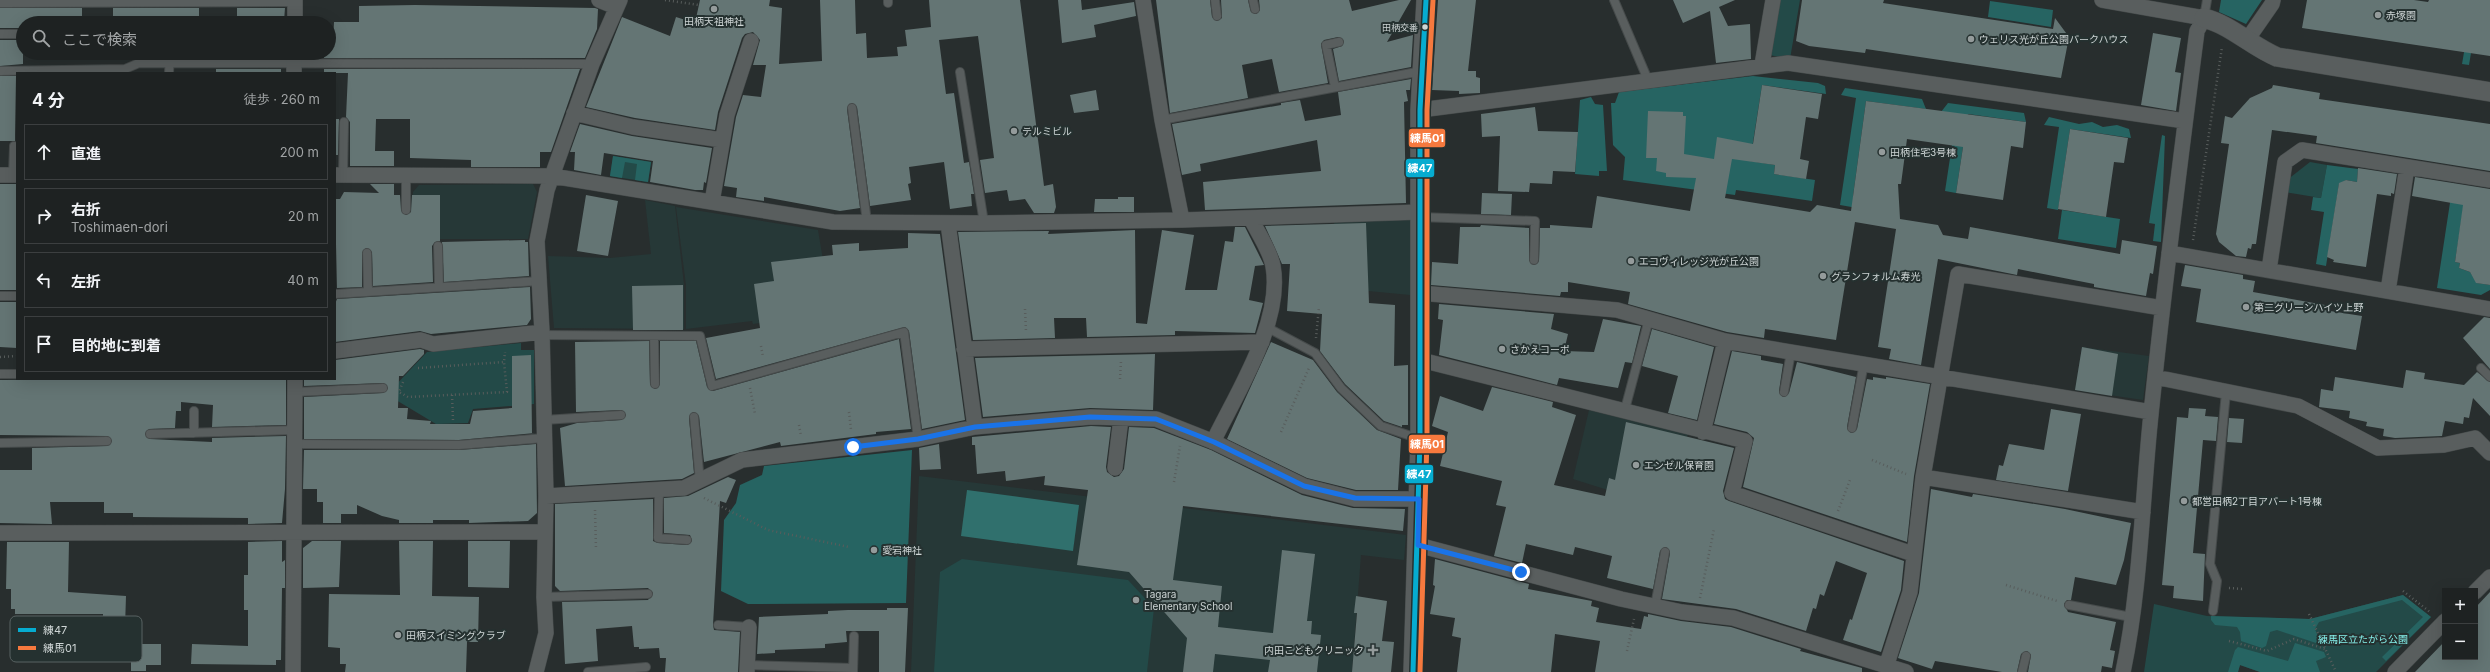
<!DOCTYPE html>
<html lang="ja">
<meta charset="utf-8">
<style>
:root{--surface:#1e2222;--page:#2b2f2f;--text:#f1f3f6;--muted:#a1a4a5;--line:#3c3f40}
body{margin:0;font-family:Inter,"Noto Sans JP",sans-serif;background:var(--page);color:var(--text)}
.controls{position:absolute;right:12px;bottom:12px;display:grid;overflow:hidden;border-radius:0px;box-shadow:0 4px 16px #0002}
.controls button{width:36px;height:36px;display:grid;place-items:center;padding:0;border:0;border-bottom:1px solid var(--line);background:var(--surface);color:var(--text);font:20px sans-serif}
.stop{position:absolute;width:12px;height:12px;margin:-9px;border:3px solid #1a73e8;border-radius:50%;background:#fff}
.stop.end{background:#1a73e8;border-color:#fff;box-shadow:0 1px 4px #0008}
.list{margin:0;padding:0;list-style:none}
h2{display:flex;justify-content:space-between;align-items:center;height:52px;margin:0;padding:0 16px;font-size:17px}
h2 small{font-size:13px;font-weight:400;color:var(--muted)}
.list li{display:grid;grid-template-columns:26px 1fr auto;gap:12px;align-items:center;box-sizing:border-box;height:56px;margin:0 8px 8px;padding:0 8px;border:1px solid var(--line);border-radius:0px}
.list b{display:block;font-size:15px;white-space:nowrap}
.list p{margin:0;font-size:13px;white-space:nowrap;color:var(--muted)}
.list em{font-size:13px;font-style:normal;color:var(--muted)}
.icon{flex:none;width:22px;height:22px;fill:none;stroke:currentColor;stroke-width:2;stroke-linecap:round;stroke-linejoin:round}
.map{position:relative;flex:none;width:2490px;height:672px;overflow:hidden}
.search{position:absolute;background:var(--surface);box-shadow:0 4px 16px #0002;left:16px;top:16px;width:320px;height:44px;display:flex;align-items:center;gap:10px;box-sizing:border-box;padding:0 14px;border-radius:22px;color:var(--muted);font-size:15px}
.panel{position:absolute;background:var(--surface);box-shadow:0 4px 16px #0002;left:16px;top:72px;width:320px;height:308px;border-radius:0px}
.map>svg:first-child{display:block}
</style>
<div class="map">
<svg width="2490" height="672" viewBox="0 0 2490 672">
<rect width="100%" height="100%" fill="#282e2e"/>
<path fill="#263837" d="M533,184L537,192L528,239H407L412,215L413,192L419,185Z
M645,200L675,206L684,285V329L554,328L548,256L610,258L651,254Z
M676,207L818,230L832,314L753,324L752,321L686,329V285Z
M1410,218V295L1337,288L1334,222Z
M2082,347L2149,356L2143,400L2075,390Z
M1589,410L1688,434L1677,475V512L1573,479Z
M919,476L1406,535L1404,560L1361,555L1352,672H911Z"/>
<path fill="#234a48" d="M1778,0H1800L1790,59L1769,55Z
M613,156L651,162L648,182L610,176Z
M2310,162L2327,165L2321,198L2285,192L2287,180Z
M521,343V350H534V404L473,409L468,423L436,424L391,397L390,391L427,352Z
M962,559L1128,580L1154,608L1147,672H934L940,572Z
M2403,595L2431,617L2376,672H2260L2240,665L2238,672H2144L2154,604L2207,616L2310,619Z"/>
<path fill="#266462" d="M2221,0H2262L2246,24L2219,12Z
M2473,0V41L2469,65L2462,64Z
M1990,1L2053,10L2051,27L1988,17Z
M1753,76L1818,83L1825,86L1826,94L1762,85L1750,161L1775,165L1774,174L1815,180L1812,201L1736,190L1735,195L1623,180L1625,157L1613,145L1611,103H1615L1619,92Z
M1845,88L1922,99L1926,109L1866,101L1853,196L1899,203L1897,215L1840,205L1856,98L1841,95Z
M1591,97L1595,104L1603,105L1607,171H1599V176L1575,174L1580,100Z
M1948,103L2024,113L2026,122L1968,114L1956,193L1945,191L1952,145L1941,112Z
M2049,117L2079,124L2092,122L2103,127L2117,125L2129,129L2131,138L2070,129L2058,210L2047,208L2059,127L2044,125Z
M2162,135L2165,136L2161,242L2153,241L2155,224L2149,223Z
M613,156L651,162L648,182L635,180L637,164L625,162L622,178L610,176Z
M2327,165L2358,169L2357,182L2346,180L2339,184L2326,266L2316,264L2324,212L2311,210L2313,197L2321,198Z
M2453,183L2465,196L2455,262L2460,263L2459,268L2470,272L2477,283L2490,285V290L2481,295L2437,288Z
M2062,210L2120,219L2116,248L2058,239Z
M912,450L906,603L748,604L721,591L724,520L736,503L740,485L762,475L764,466Z
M2403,595L2431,617L2386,661L2382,657L2423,617L2402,600L2319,622L2315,629L2319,640L2316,643L2277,630L2270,632L2266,646L2262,648L2241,641L2240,632L2237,627L2215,625L2211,620V616L2310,619Z
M2295,643L2324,652L2326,657L2316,661L2320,672H2260L2240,665L2238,672H2228L2235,650L2238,647L2288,661Z"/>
<path fill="#30706d" d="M967,490L1079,505L1073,551L961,536Z"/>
<path fill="#647574" d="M700,0H770L769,6L782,8L779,64L822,61L820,0H855L856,34L866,33L867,58L898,56L897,47L907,46L905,30L931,27L929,0H1020L1044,186L1053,184L1056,207L1054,213H1034L1025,199L1009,201L1007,190L985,193L980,160L994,158L978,36L939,40L946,94L954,93L964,163L969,162L974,194H971L972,206L950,209L944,162L909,167L911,183L908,184L911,200L870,206L857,107L852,103L847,109L860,208L840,211L764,197V201L736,197L737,188L724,186L736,117L743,95L761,97L766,65H753L760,40L753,32L745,34L742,38L718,112L715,130L635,118L586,107L622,17L670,36L676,17L695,23Z
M1058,0H1081L1082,10L1134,2L1136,16L1094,25L1096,37L1062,43Z
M1156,0H1210L1212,17L1217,21L1222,18L1221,0H1248L1251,12L1256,14L1260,10L1259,0H1349L1352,11L1399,0H1411L1387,42L1413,35L1411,67L1339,81L1333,49L1342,46L1344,41L1338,37L1324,40L1321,44L1328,83L1279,92L1272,59L1242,65L1248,98L1170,113Z
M1438,0H1476L1468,71H1476V77L1480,78V93L1459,94V91L1432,90Z
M1673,0H1735L1719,7L1728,26L1750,24L1751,59L1716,63L1710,11L1683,23Z
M1802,0H1884L1883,3L2053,29L2055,18L2069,37L2061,78L1866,49L1865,53L1809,46L1796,41Z
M2307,0H2414L2428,2L2429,0H2490V56L2302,28Z
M415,5L595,8L598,9L597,29L585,58H324V53H329V44H333L334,22H359V6Z
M0,8H82V23H23V28H0Z
M113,8H199V23H113Z
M237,8H285L284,21L237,23Z
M2153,33L2181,38L2175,72L2181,73L2176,111L2141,105Z
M0,40H23V64L0,66Z
M216,53H281V58H216Z
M216,69H281V73H216Z
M324,69H580L551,152H540V167H471V160L410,158V119H376L375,151H394V166H350V122L346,117L348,73H324Z
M0,76H16L15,135V141H0Z
M1411,79L1410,90H1406L1408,101L1404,102L1406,203L1205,210L1203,182L1321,171L1317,140L1200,164L1201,171L1182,175L1172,124L1281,105V103L1300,100L1305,121L1341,115L1338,92Z
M1762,85L1822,94L1818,119L1806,117L1800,159L1809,161L1806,179L1774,174L1775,165L1732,159L1725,198L1810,212L1817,205L1851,211L1866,101L2026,122L2023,148L2011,146L2003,200L1956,193L1963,147L1907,139L1901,184H1898L1900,219L1938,225L1943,235L1968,239L1970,227L2120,254L2122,240L2157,246L2153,274L2150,273L2146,296L2094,287V284L2018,269L2017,275L1938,259L1921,365L1889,359L1891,349L1878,347L1896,229L1855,222L1836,340L1765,329L1764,338L1727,332L1628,304L1630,292L1568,282V292H1561L1560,296L1431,285L1432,262L1458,264L1460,227H1480L1481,225L1529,228V260L1534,265L1539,261L1540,228H1550V225L1592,228L1597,196L1690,211L1696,178L1666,177V173L1656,171L1657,158H1646L1648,111L1683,112V116H1686L1684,154L1714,159L1717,137L1753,144Z
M2273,85L2320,93L2319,99L2490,124V171L2316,143L2317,136L2272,130L2256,244H2252L2251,249L2248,248L2246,257L2236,256L2219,242L2216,234L2229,144L2221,143L2225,116L2232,118L2250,98L2272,88Z
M1096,90L1099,110L1074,113L1070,95Z
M1535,107L1538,131L1578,132L1575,172L1553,171L1552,184L1530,183L1529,192L1498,191L1500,136L1482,137L1481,114Z
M335,119H339L338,155H335Z
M580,124L632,136L712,148L706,183L704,182L703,190H695L650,182L653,161L604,153L601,175L574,170L575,152H570Z
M2070,129L2128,138L2124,163L2114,162L2106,217L2058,209Z
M2358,168L2397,174L2394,194L2391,193V196L2377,194L2366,267L2333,262L2334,260L2327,257L2339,183L2346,180L2357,182Z
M2415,177L2490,189V285L2476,283L2470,272L2459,268L2460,263L2455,262L2463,205L2412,196Z
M0,184H16L17,290H0Z
M370,184H394V195H400L401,210L406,215L411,212L412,195H440V241L435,242L432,246L433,282L373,286L372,252L366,248L362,253V287L337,288L335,199H340L344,192L379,193Z
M1482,193L1512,194L1511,215L1481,214Z
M586,195L618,201L608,256L577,251Z
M1118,197H1134V212H1094L1095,199H1118Z
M1366,223L1369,303L1395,305L1394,366L1408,365V425H1402V427L1384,421L1345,384L1320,351L1322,314L1287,311L1290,264H1282L1265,226Z
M1235,227H1245L1264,265L1255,266L1249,300L1263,303L1255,333L1175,331V335L1087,337L1086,318H1054L1055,338L973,340L958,232L1049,231L1048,234L1135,230L1136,323L1147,324L1162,230L1194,235L1185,290H1217L1225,241L1233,242Z
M908,233L940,234L965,420L922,429L909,331L905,327L716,379L706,338L760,328L754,284L774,281L771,262L833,255L832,245L859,243V251L908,248Z
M525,240V242H528L529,276L444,282L442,242Z
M2185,265L2243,275V279L2255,281L2253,292L2325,305L2324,310L2362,316L2356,350L2196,322L2201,289L2181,286Z
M683,285V330H633L632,286Z
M530,287L531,319L527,325L431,334L420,331L335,342V304L337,299Z
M0,302H17V348L0,347Z
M1439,304L1554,314L1551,329L1568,334L1564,351L1594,352L1603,319L1641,326L1632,363L1625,362L1618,388L1559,378L1557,385L1439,355L1443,320L1438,319Z
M2484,317L2490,318V369L2463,338Z
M1652,329L1714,347L1697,420L1668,413L1678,376L1642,366Z
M899,339L911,429L876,432V434L781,446L780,442L704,462L699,416L693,412L689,418L694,473L682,479L565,486L560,428L577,423L621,420L626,415L621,410L576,412L575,342L649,341L650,384L655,389L660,384V341H696L707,387L713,391Z
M1271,342L1313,360L1337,392L1377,430L1401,439L1398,490H1356L1307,478L1227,439Z
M2082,347L2118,354L2112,396L2075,390Z
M420,349L424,350V354L403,376H399L398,408H408L407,419L431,421L430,424H470L473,411L512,408V356L531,355L532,433H535L459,440L304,439V397L383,393L388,388L383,383L304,386V379H335V360Z
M1732,351L1761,356V360L1783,364L1779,391L1783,397L1789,393L1797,362L1856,377L1847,427L1851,433L1857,429L1867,379L1873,380V377L1886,379V377L1930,384L1914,476L1907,542L1743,487L1754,438L1747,432L1714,424Z
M1155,354L1153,410L1090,408L983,417L975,358Z
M2406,370L2425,373L2424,379L2464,385L2477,372L2490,382V416L2473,398L2469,418L2464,417L2463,424L2445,421L2442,436L2395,438L2383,436L2384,429L2366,426L2367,422L2349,418L2350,411L2319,407L2321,389L2333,391L2335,377L2403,388Z
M286,379V425L212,427L213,405L181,402V411H176L175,428L149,429L145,434L150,439L212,442V438L286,436L285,489L282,523L248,524V518L133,517V513H104V502H50L52,524L0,523V470H32V448L107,446L112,441L107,436L0,435V380Z
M1492,387L1553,402L1552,407L1576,415L1554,485L1605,496L1609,478L1615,480L1626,422L1734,448L1723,491L1725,499L1729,501L1904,561L1901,590L1881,652L1843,640L1850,619L1852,620L1867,573L1836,561L1824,596L1820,594L1816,609L1813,608L1806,631L1736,609L1662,599L1670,553L1666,547L1660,551L1653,589L1607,578L1612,556L1575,547L1573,555L1526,544L1522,563L1494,556L1506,507L1496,505L1502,481L1440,466L1448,432L1432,426L1440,396L1483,411Z
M2189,408L2206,409L2205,416L2218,417L2216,441L2203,440L2193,553L2205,554L2203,601L2173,598L2174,586L2162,585L2177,417L2188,418Z
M2051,409L2081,414L2068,491L1996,480L1999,465L2003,466L2009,444L2044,450Z
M2229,418L2244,419L2242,443L2227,442Z
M1091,426L1111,427L1106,467L1107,472L1114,477L1119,476L1124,469L1129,427L1154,428L1211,450L1302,495L1353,508L1405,509L1403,531L1183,506L1173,580L1222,586L1218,627L1273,633L1282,550L1315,554L1307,621H1312L1311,634L1321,635L1317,672H1268L1270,660L1215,654L1213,672H1183L1187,638L1129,572L1077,565L1088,490L1044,485L1045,476L1006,481L1005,471L977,474L975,445H972V437Z
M536,444L537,513L528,521L469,523V520H433V523H399V520L382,516L357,505V514H341V523H323V502H317V489H303L304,450H459Z
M939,444L941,469L920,470L919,448Z
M728,477L736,480L726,503L720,501L713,625L714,630L740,632L738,672H665L666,658H660L659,648L639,649V647H634L632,626L596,629L598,661L565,664L562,602L648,600L653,593L648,588L560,591L555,586V504L653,499V541L658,543L687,545L692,541L690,535L664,533V498L688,496Z
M1931,489L1972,497L1973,494L2065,509L2131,523L2124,560L2116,585L2075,577L2071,600H2067L2064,604L2068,612L2116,622L2110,650L2115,651L2112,668L2102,666L2101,672H2028L2031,655L2027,651L2021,654L2017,672H2002L1935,661L1932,669L1898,658L1919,593Z
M282,541V562L285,560V588H282L281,660H276V665L191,664L192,644L248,646V610H244V575H248V542Z
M312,541H341L339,587L303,588V548Z
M399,541H433L432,596L479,597L478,642H467L466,672H345L346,664H340V648L328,647L329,594L400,595Z
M468,541H510L509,588L468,587Z
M7,542H69L68,592L126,596L124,658L102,657L103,614H15V609H11V589H6Z
M1435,559L1529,584L1528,589L1592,601L1591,606L1599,608L1596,622L1641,629L1644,616L1648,617V614L1681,621L1731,627L1801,649L1800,651L1862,668V672H1595L1600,641L1555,634L1551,672H1457L1461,638L1452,636L1455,618L1430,614L1435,586L1433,585Z
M2490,592V672H2415L2445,641V657H2475V608Z
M1356,596L1387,601L1382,641L1394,642L1391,672H1352L1357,613H1354Z
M887,608H908L905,672H879V631H846L847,642L825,644V648L775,650V653L757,654L759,617L828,614V611L848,610H887Z
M131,644H161V665H146V671H131Z"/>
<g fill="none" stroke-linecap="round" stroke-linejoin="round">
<g stroke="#464b4b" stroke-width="10">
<path id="service" d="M888,0V3
M1215,0L1217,16
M1253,0L1255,9
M1614,0L1648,80
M0,3L295,2
M2204,18L2207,0
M0,34H23
M0,71L125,69L139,63L592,64
M960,72L984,223
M169,73L170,53
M1335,87L1326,45L1339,42
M852,108L867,222
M1162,120L1422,71
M13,175L14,146
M343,175L344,122
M406,210V176
M1419,217L1535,221L1534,260
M438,246L439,287
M367,253L368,292
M335,294L539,281
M0,296H17
M1268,328L1315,353L1341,388L1381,426L1420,439
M542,335L700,336L712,386L904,332L918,439
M654,336L655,384
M2481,368L2490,377
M0,374H17
M295,392L383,388
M1784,392L1791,352
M1624,413L1649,319
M694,417L700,482
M544,420L621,415
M1852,428L1864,363
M194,433V411
M150,434L295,430
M0,443L107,441
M295,444L459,445L544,438
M659,490L658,538L687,540
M544,597L648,594
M2069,605L2131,617
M1655,606L1665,552
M2213,611L2217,581L2210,564L2226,392
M718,625L749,627
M747,665L853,668
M588,672L646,667
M853,672L854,636
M2022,672L2026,656"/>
</g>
<g stroke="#464b4b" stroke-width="16">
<path id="minor" d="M599,0L616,7
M1143,0L1162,120L1182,220
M2102,0L2204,18L2197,31C2180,162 2163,293 2150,424C2142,506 2140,591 2123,672
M295,23V0
M2247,40L2272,4L2273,0
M1762,65L1773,0
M294,73V53
M1420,110L1788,63L2185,121
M574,113L633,127L722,140
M0,175H17
M335,175L552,176L833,222L984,223L1182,220L1420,212
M712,202L727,115L751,41
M948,223L975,427
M2169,253L2490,309
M2269,270L2285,162L2302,150L2490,180
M2388,291L2407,167
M1420,293L1617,310L1725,341L2151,412
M964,349L1262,342
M335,351L421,340L433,344L542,332
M1421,360L1745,441L1732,493L1913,554
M2155,377L2298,406L2378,448L2444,445L2475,438L2490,453
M1703,432L1725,341
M1213,442C1237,392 1283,322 1273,266C1270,250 1258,233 1251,219
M1115,468L1121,418
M1923,477L2143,512
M546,496L684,488L742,460L918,439L975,427L1091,417L1156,419L1214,442L1304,486L1355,499H1419
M0,533L544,532
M1418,545L1621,599L1682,612L1733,618L1906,672
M2475,592L2490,577
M1886,667L1910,592L1923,477L1958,274L2162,308
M293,672L295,379
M536,672L546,633L544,597L546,496L542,332L537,241L547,190L592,64L620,0
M747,672L749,627
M2395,672L2445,621"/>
</g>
<g stroke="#464b4b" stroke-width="20">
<path id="tertiary" d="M2204,18C2231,25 2251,46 2277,57L2490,92
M1413,672L1420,439V110L1426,0"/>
</g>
<path stroke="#585d5c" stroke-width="2.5" stroke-dasharray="1 3" stroke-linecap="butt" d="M665,0L699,5
M2193,240L2222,47
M1025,309L1026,331
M1316,338L1319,307
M761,346L763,357
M0,357L17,356
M418,368L504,362L505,352
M1120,379L1121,361
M403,382L399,392L408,397L507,392L504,362
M750,388L755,414
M452,395L453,420
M849,412L851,430
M799,425L801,436
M1281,432L1309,368
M1872,460L1906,474
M1174,482L1180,446
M704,498L768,530L849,547
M595,510L596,549
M1838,511L1850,480
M2006,585L2057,601
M2229,588L2243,589
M2403,591L2430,612
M1700,598L1714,529
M2309,614L2336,672
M2229,641L2267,651L2294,639L2325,649
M1627,651L1634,619"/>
<use href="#service" stroke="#595e5e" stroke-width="8"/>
<use href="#minor" stroke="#595e5e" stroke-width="15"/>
<use href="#tertiary" stroke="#595e5e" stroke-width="19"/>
<g stroke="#253130" stroke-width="8">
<path id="bus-1" d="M1413,672L1420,439V110L1426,0"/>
</g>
<g stroke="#253130" stroke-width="8">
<path id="bus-2" d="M1420,672L1427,439V110L1433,0"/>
</g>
<use href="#bus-1" stroke="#06acd0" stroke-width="5"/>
<use href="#bus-2" stroke="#f6793e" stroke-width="5"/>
</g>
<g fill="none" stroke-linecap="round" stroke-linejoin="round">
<path stroke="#1a73e8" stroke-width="5" d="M853,447L918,439L975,427L1090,417L1156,419L1214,442L1304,486L1355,498L1419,499L1418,545L1521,572"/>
</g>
<g fill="#949b9b" stroke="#253130" stroke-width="1.5">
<circle cx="714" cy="9" r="4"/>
<circle cx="2378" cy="15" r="4"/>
<circle cx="1971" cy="39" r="4"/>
<circle cx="1014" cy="131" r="4"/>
<circle cx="1882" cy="152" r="4"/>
<circle cx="1631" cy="261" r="4"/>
<circle cx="1823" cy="276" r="4"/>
<circle cx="2246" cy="307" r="4"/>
<circle cx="1502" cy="349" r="4"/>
<circle cx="1636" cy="465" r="4"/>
<circle cx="2184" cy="501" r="4"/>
<circle cx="874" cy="550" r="4"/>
<circle cx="1136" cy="600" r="4"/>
<circle cx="398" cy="635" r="4"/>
<path d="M1371 644h4v4h4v4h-4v4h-4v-4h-4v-4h4z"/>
</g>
<circle fill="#ced5d5" stroke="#253130" stroke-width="1.5" cx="1425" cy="27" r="3.5"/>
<g text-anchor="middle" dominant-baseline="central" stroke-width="4" stroke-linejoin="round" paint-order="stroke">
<g font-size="9" fill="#ced5d5" stroke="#253130" text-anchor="end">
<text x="1418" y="27">田柄交番</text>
</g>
<g font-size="10" fill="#ced5d5" stroke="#253130" text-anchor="start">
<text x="2386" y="15">赤塚園</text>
<text x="714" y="21" text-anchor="middle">田柄天祖神社</text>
<text x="1979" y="39">ウェリス光が丘公園パークハウス</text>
<text x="1022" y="131">テルミビル</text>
<text x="1890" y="152">田柄住宅3号棟</text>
<text x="1639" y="261">エコヴィレッジ光が丘公園</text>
<text x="1831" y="276">グランフォルム寿光</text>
<text x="2254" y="307">第二グリーンハイツ上野</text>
<text x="1510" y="349">さかえコーポ</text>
<text x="1644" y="465">エンゼル保育園</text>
<text x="2192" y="501">都営田柄2丁目アパート1号棟</text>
<text x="882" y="550">愛宕神社</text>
<text x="1144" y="594">Tagara<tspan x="1144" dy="12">Elementary School</tspan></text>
<text x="406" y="635">田柄スイミングクラブ</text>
<text x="1364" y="650" text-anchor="end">内田こどもクリニック</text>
</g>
<g font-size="10" fill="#86f1eb" stroke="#253130">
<text x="2363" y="639">練馬区立たがら公園</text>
</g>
</g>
<rect x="10" y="616" width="132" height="46" rx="6" fill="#253130" stroke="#586262" stroke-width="1"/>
<rect x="18" y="628" width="18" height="4" fill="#06acd0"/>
<rect x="18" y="646" width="18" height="4" fill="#f6793e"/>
<g font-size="11" fill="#ced5d5">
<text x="43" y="634">練47</text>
<text x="43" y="652">練馬01</text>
</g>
<g stroke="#253130" stroke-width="1.5">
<rect x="1408" y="128" width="38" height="20" rx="4" fill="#f6793e"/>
<rect x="1405" y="158" width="30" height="20" rx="4" fill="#06acd0"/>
<rect x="1408" y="434" width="38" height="20" rx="4" fill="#f6793e"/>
<rect x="1404" y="464" width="30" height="20" rx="4" fill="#06acd0"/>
</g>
<g font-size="11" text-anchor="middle" font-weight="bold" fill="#fff">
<text x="1427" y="142">練馬01</text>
<text x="1420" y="172">練47</text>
<text x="1427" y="448">練馬01</text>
<text x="1419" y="478">練47</text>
</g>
</svg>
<div class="controls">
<button>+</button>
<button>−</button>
</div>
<div class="stop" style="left:853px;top:447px"></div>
<div class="stop end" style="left:1521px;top:572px"></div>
<div class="search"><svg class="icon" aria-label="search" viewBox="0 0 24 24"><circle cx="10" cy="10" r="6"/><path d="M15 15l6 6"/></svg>ここで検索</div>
<section class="panel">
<h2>4 分<small>徒歩 · 260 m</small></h2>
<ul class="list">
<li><svg class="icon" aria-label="ahead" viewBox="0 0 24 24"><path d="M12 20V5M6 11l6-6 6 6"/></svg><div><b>直進</b></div><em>200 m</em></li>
<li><svg class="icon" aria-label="right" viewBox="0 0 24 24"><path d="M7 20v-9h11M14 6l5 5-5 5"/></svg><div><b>右折</b><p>Toshimaen-dori</p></div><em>20 m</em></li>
<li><svg class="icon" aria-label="left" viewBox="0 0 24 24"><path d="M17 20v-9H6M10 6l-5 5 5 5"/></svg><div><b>左折</b></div><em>40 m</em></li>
<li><svg class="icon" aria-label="arrive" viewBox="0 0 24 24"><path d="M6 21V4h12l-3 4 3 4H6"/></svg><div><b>目的地に到着</b></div></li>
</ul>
</section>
</div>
